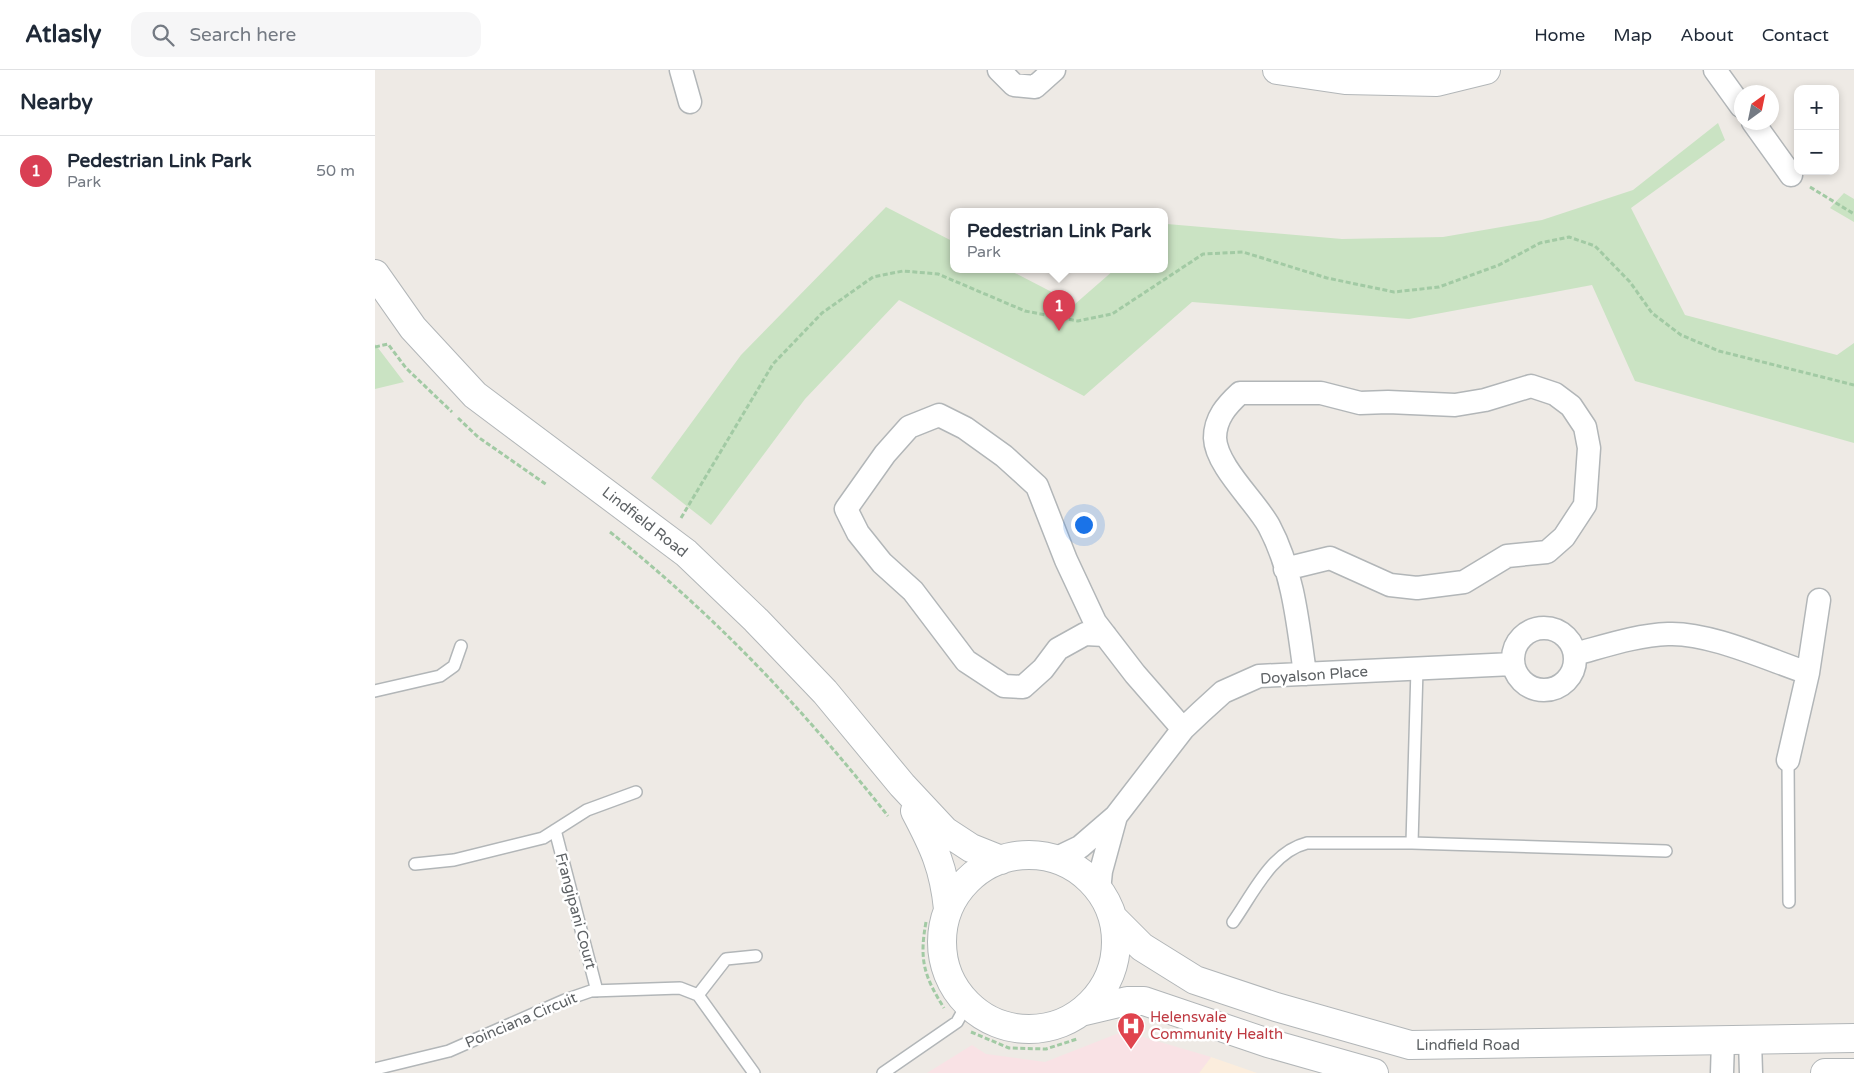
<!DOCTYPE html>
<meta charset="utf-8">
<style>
:root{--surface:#fff;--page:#f6f6f7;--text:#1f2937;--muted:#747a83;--line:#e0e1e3;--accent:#d93f54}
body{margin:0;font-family:"Varela Round",sans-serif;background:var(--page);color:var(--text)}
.controls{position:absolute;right:15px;top:15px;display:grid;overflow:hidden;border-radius:10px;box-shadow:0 2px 8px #0003}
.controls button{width:45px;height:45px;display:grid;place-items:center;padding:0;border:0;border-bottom:1px solid var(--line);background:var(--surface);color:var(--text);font:25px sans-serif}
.compass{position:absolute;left:1359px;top:15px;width:45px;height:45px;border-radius:50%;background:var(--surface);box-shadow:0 2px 8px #0003;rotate:33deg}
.you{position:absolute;left:708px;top:454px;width:18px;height:18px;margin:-12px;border:4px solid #fff;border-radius:50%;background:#1a73e8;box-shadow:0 0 0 8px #1a73e833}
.badge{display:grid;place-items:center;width:32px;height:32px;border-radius:50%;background:var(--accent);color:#fff;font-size:16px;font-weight:700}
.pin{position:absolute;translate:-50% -41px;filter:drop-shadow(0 1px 2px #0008)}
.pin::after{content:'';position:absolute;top:26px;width:18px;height:15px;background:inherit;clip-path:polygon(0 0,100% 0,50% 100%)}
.popup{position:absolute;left:575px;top:138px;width:218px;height:65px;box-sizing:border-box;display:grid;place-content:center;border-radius:10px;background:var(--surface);filter:drop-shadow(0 1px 4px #0005);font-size:16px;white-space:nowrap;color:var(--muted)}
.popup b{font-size:19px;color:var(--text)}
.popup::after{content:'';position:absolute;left:50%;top:100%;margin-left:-10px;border:10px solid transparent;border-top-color:var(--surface)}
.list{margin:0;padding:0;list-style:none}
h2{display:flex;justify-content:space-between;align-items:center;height:65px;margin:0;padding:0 20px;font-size:21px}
h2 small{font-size:16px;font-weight:400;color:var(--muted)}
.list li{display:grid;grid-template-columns:32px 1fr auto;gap:15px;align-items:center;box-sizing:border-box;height:70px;padding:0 20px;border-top:1px solid var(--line)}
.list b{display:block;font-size:19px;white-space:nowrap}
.list p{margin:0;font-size:16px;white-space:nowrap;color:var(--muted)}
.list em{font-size:16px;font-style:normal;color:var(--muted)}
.icon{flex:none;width:28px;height:28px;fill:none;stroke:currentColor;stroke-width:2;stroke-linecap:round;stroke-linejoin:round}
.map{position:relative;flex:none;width:1479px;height:1003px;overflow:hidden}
header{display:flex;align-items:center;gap:30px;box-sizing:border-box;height:70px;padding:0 25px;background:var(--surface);border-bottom:1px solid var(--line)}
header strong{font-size:24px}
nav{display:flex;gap:28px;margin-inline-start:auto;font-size:18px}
.search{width:350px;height:45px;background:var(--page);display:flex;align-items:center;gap:12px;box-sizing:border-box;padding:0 18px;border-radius:15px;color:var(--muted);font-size:19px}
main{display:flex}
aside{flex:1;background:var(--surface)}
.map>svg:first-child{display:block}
</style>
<header>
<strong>Atlasly</strong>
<div class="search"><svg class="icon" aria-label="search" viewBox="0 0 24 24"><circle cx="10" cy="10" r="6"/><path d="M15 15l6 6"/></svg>Search here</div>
<nav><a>Home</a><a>Map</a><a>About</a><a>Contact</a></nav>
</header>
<main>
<aside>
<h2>Nearby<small></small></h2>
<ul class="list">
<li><span class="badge">1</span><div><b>Pedestrian Link Park</b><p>Park</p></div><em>50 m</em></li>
</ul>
</aside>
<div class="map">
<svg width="1479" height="1003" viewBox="0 0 1479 1003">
<rect width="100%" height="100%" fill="#eeeae5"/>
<path fill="#fbeddd" d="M836,987L882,1003H824Z"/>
<path fill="#f9e2e5" d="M744,963L758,964L836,987L824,1003H552L597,975L611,984L670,992Z"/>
<path fill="#cae3c3" d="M1343,53L1350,70L1256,138L1310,245L1462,285L1479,273V373L1260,311L1217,215L1034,249L817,232L709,326L524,230L430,329L336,455L276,408L366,285L511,137L579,172V200H634L700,234L739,200H789V156L792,154L967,169L1068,167L1167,150L1258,120Z
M1469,123L1479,129V152L1455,138Z
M0,274L29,312L0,319Z"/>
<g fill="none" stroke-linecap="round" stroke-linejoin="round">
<g stroke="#b2b6b8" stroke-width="14">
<path id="service" d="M0,621L65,606L79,596L86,576
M1413,690L1414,832
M180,760L222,921
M1037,773L1042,599
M40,794L79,790L168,768L212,740L261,722
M858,852C878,824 896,782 932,773H1037L1291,781
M323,925L351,889L381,886
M0,999L74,981L190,930L216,921L305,918L323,925L379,1003
M508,1003L582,952L592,934"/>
</g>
<g stroke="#b2b6b8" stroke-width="25">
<path id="minor" d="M306,0L315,32
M624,0L639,15L660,17L679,0
M1340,0L1366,36
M1378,52L1416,105
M910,499L955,488L1015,515L1042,518L1089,512L1132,486L1172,482L1189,467L1210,435L1214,378L1210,357L1196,336L1180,324L1156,316L1110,330L1080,335L1013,332L985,333L946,323H865C852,335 840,348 840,368C841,396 881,432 894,456C918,501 923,553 930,604
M1138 589a31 31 0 1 1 62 0a31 31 0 1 1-62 0Z
M730,565L710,564L683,579L668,599L648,617L629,616L591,591L538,521L507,493L483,463L471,439L510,384L534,357L564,345L590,358L629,386L662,416L691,490L720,552L760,604L808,659
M1200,584C1230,576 1262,565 1293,564C1334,562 1394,590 1433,603
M1413,690L1433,603L1444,530
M680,789L705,777L741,746L808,659L826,642L848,622L884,606L1138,594
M724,821L726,801L741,746
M1375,970L1376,1003
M1347,1003L1348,970"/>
</g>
<g stroke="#b2b6b8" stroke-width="30">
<path id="tertiary" d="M902,0L970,10L1062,12L1111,0
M0,204L38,258L100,325L311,483L381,550L450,622L527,715L570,761L596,778L626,790
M540,741C559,777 569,798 573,839
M567 872a87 87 0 1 1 174 0a87 87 0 1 1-174 0Z
M738,848L767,877L820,910L901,937L1035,975L1479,968
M706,942L752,931H769L893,973L999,1003
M1450,1003H1479"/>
</g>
<path stroke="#a2caa4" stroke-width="3" stroke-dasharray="5 2.5" stroke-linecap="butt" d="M1435,117L1479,144
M0,277L13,274L31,298L77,342
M83,348L103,367L172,415
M306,448L398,294L447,243L498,207L528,201L563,204L650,241L703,251L737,244L828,184L868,182L952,208L1019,222L1064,217L1124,195L1165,173L1194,167L1220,176L1255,212L1277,243L1306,265L1344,281L1479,315
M235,462C341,546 429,640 513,746
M551,852C544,890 549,906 569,938
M596,962L634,978L671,979L702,969"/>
<use href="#service" stroke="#fff" stroke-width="11"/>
<use href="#minor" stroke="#fff" stroke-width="22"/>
<use href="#tertiary" stroke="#fff" stroke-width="28"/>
</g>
<defs>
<g id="hospital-pin" transform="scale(1.4375)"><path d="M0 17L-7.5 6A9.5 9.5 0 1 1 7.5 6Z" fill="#e0444e" stroke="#fff"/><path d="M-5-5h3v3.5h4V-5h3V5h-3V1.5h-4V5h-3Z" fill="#fff"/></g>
</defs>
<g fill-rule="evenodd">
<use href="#hospital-pin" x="756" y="956"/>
</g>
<g text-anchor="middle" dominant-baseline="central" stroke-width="5" stroke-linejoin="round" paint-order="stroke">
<g font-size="15" fill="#5d6164" stroke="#fff">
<text transform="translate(270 452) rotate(38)">Lindfield Road</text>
<text transform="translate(939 605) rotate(-4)">Doyalson Place</text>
<text transform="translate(201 841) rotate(75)">Frangipani Court</text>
<text transform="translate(146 950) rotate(-23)">Poinciana Circuit</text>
<text x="1093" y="975">Lindfield Road</text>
</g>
<g font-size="15" fill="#be3a42" stroke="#fff" text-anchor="start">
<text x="775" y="947">Helensvale<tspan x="775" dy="17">Community Health</tspan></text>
</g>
</g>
</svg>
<div class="controls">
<button>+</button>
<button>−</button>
</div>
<svg class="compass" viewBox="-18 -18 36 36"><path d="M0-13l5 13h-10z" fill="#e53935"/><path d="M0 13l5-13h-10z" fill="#747a83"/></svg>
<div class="you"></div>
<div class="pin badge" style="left:684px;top:261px">1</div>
<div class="popup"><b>Pedestrian Link Park</b>Park</div>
</div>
</main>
